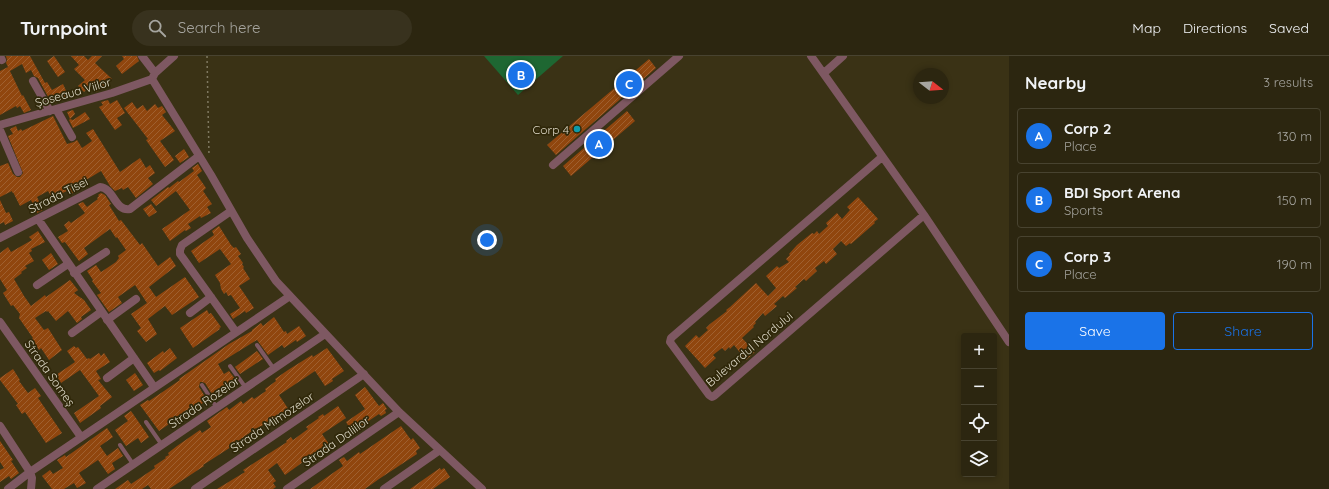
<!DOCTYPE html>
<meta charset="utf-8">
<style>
:root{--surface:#2c2610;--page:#38321e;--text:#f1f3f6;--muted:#a6a59f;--line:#484330;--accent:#1a73e8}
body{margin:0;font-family:Quicksand,sans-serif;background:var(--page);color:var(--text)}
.controls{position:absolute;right:12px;bottom:12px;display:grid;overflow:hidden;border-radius:4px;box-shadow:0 2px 6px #0003}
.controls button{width:36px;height:36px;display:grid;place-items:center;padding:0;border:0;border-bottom:1px solid var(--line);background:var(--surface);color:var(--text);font:20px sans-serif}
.compass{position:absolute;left:913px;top:12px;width:36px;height:36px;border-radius:50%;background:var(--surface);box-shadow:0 2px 6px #0003;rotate:107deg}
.you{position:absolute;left:487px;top:184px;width:14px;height:14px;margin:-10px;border:3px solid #fff;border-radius:50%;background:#1a73e8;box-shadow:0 0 0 6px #1a73e833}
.badge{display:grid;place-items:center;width:26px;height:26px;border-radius:50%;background:var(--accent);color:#fff;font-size:13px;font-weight:700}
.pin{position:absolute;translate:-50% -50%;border:2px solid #fff;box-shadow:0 1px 4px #0006}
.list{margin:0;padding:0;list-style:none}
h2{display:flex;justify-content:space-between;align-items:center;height:52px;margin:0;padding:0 16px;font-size:17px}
h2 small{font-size:13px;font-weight:400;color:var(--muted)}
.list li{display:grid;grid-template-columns:26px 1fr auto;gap:12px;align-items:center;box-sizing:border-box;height:56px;margin:0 8px 8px;padding:0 8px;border:1px solid var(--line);border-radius:4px}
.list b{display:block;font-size:15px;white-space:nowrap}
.list p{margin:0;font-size:13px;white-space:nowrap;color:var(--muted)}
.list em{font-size:13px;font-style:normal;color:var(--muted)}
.actions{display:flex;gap:8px;padding:12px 16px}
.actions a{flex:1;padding:9px 0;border:1px solid var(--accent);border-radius:4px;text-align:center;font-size:14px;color:var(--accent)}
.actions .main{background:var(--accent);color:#fff}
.icon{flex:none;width:22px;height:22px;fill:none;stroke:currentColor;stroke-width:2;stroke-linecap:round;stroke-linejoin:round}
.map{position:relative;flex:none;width:1009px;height:433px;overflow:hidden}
header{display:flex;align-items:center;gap:24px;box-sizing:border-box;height:56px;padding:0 20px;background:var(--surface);border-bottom:1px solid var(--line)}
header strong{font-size:19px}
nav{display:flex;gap:22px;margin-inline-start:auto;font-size:14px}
.search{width:280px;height:36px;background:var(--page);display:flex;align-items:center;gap:10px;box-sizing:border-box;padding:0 14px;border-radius:22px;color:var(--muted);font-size:15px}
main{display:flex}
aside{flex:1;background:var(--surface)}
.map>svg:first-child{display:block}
</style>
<header>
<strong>Turnpoint</strong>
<div class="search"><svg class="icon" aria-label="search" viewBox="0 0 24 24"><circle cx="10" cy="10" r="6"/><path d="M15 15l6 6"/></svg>Search here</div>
<nav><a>Map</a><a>Directions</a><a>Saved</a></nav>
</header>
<main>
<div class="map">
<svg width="1009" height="433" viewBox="0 0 1009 433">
<defs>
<pattern id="building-hatch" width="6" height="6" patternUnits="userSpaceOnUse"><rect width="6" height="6" fill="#90460e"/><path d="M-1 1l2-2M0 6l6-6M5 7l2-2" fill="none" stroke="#9f6030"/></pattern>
</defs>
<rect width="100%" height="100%" fill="#3a3215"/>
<path fill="#1e6732" d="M484,0H563L518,39Z"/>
<path fill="url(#building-hatch)" d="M6,0H30L45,27L47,26L52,34L63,28L69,41L52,48L38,22L34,20L31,14L26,17L22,8L10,15L6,7L7,4Z
M54,0L65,16L58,21L47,5Z
M71,0H84L88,4L92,0H102L95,7L112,23L98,35L96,36L90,30L84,36L78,30L85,24L74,13L79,9Z
M122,0H137L139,5L122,18L116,10L124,3Z
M649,3L656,12L556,99L547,89Z
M8,11L22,40L23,39L31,54L24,57L20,50L17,52L16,50L0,59V15Z
M108,44L110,48L117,44L125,57L117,62L122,69L115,74L99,51L103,49L101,46Z
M132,46L137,53L143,49L147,55L155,48L158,52L162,50L166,56L162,59L175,75L160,85L174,104L165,111L146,84L148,83L124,52Z
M73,54L75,58L70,63L73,64L85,56L90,63L73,72L69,64L70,63L67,56Z
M627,55L635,65L571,120L563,110Z
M53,60L67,88L74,86L77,84L82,92L92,85L86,77L93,73L120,116L140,102L146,112L150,109L155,117L148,122L153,128L136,142L128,131L123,134L122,132L115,135L110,130L101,115L86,124L88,126L79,131L80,133L71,138L69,134L67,135L52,142L48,135L37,141L43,154L37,157L31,144L20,150L13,136L12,137V135L0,141V110L8,107L13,118L17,121H20L23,117L8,80L13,78L10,73L16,70L18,75L21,73L22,75Z
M184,93L189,101L180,107L175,100Z
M198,108L202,115L197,119L206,132L203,135L212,148L207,151L211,157L201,162L200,160L188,168L191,172L186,175L185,174L170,185L162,173L190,154L176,135L156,150L151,144L168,131L169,132L178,125L179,126L194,115L192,112Z
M101,137L105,139L111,148L109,149L119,165L121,164L140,189L142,187L158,210L170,201L176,210L149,231L156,241L185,221L199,241L172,259L165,250L148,263L157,278L146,286L137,275L141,272L131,258L147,247L135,229L118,241L122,247L109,256L97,239L101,237L92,225L93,224L87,215L96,209L101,216L116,206L119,202L118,200L126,194L117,181L116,182L110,173L84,192L88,198L79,205L65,186L62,187L58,181L68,175L64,169L69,165L71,167L85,157L78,148L83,146L87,151L98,143L97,142L99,140L98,139Z
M858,141L878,163L874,166L875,167L851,188L850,187L846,190L841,185L833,193L837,198L826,208L824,205L815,212L817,215L806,225L804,223L795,231L797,232L785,242L783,240L774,248L777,250L765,260L763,257L755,266L756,267L753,270L754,271L742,282L755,296L746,304L734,289L730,293L729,291L725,295L722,292L713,299L716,302L705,312L685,290L696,279L699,282L708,274L706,272L710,268L727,255L726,254L730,251L756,227L768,240L776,232L766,220L777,210L779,212L789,206L786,203L790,199L789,198L797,189L812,177L814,178L817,175L819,178L828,170L826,167L837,157L842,163L850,154L847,151Z
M0,144L6,157L9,156L13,165L5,169L4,166L0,168Z
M151,148L157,156L149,161L143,153Z
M219,170L231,189L234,192L236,191L241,198L238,200L243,207L242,208L244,211L243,212L250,223L239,230L254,252L246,257L245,255L233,263L230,258L240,252L231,239L228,240L226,236L224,238L221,233L220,227L215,219L231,208L220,193L199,207L191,195L214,179L212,175Z
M38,175L45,186L31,193L32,195L29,197L34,205L25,210L27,212L21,216L22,217L14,223L24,240L31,250L45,239L46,241L70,224L78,234L74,237L84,244L91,254L81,261L82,263L77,267L68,255L56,265L48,255L47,256L46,255L35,262L44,274L48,272L62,294L49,304L41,292L39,294L32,283L33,282L19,262L20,258L13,249L11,250L3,237L7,234L0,223V197L8,191L11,196L32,184L29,181Z
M51,197L58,208L49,214L42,204Z
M207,254L209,258L211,257L221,271L219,272L220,273L193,292L180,272Z
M274,261L284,276L286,275L287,278L299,270L306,280L297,286L296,284L284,292L282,289L268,299L257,284L218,308L224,318L229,315L235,323L212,338L205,327L202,326H200L199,331L207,344L174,368L172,366L159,375L140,349L148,344L149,345L164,335L180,324L179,323L229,288L252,275V274L261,267L263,270Z
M74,290L76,292L78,291L87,303L89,302L90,303L99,297L101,300L104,297L110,306L96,315L101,323L98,324L112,341L100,350L101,352L80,367L74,357L99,340L80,314L61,327L56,319L75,306L67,295Z
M170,292L177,302L160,315L159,314L154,317L147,307L163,295L164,297Z
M327,292L344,315L332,323L333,325L325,330L315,315L279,339L289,354L284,358L282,356L276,361L275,364H270L257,373L256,372L231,391L203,409L204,410L169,433H151L148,429L142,433H115L128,424L131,428L155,412L154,410L166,402L165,401L169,399L168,397L177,390L200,374L202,377L211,371L207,365L227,351L229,354L241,345L243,348L252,341L254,343L266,335L265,333L276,325L275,323L288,314L312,299L313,301Z
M257,295L263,303L240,318L235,311Z
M13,313L20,324L19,325L28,337L35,332L41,340L38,342L62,377L46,387L25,356L22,358L16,349L18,348L0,324V322Z
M135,317L143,329L134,335L126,324Z
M365,331L379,350L383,347L387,353L385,354L386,357L381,360L379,358L352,376L346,366L365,353L355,339Z
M338,350L346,362L322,378L331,391L314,402L315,404L306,410L303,406L285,419L277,407L268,414L276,425L273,427L276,431L273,433H217L245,416L243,414L287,386L286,385L291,381L293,384L308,373L306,371L319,362L318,361L323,358L324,360Z
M131,355L149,381L141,387L138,382L126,390L115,374L128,365L124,360Z
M401,370L411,384L413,382L420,392L416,395L417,398L379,423L365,433H310L343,410L339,404L344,401L347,405L359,396L360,398Z
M107,372L113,381L100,390L107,400L118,392L123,400L112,407L115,413L108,418L98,404L79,417L86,427L77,432L74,427L64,433H52L42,420L50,414L53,418L63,412L57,404L65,399L66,401Z
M0,385L13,404L11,405L19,417L11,423L9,420L0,426V414L4,412L0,406Z
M440,412L441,414L444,412L450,421L433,433H410Z"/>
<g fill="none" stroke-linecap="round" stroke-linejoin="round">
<path stroke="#7f7961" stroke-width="1.5" stroke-dasharray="2 3" stroke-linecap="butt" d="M207,0L209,100"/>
<path stroke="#7e5862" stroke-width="4" d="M257,289L274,313
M230,310L246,332
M202,329L217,352
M146,366L162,389
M120,389L133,408"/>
<path stroke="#7e5862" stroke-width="8" d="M0,0L2,4
M142,0L155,17
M811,0L924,159L1009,286
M824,17L843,0
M152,23L211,119L247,182L276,225L399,356L482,433
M152,23L155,17L174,0
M33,25L50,55
M56,53L72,81
M0,69L112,37L152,23
M0,74L18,116
M882,101L671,282L670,286L709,339L712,341L714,340L924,159
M553,109L679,0
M231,155L182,189L180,194V198L236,276
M38,163L154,331
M0,182L100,131C114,132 115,156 130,153L199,100
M74,217L106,196
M37,229L68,208
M190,257L211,241
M107,264L136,243
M0,266L81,381
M72,277L101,256
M107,322L134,302
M0,370L30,416L32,422L31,433
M8,433L30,416L290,240
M97,433L325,278
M195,433L364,318
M287,433L399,356
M384,433L440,394"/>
</g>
<circle fill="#0f9aa8" stroke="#30280a" stroke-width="1.5" cx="577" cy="73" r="4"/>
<g text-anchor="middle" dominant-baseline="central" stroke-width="3.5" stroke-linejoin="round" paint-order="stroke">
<g font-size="12" fill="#dfdac9" stroke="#30280a">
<text transform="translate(73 36) rotate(-16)">Șoseaua Viilor</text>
<text transform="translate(58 139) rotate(-27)">Strada Tisei</text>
<text transform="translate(749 293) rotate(-40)">Bulevardul Nordului</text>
<text transform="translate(50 317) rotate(55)">Strada Someș</text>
<text transform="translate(204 346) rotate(-34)">Strada Rozelor</text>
<text transform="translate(272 366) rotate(-34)">Strada Mimozelor</text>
<text transform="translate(336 385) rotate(-35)">Strada Daliilor</text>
</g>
<g font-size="12" fill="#dfdac9" stroke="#30280a" text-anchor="end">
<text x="569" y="73">Corp 4</text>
</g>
</g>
</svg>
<div class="controls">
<button>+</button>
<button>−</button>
<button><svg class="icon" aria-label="locate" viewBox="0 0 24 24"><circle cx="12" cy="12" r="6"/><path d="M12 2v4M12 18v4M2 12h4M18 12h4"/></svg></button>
<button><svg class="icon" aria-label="layers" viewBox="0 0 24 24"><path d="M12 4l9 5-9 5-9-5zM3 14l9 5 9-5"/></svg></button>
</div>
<svg class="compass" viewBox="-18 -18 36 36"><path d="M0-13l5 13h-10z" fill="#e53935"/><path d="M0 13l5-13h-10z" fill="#a6a59f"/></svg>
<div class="you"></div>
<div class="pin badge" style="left:599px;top:88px">A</div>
<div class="pin badge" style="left:521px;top:19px">B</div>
<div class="pin badge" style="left:629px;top:28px">C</div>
</div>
<aside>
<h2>Nearby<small>3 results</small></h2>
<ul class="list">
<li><span class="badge">A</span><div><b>Corp 2</b><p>Place</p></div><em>130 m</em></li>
<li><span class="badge">B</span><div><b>BDI Sport Arena</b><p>Sports</p></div><em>150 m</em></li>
<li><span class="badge">C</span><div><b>Corp 3</b><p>Place</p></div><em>190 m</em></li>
</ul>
<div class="actions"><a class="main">Save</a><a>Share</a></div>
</aside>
</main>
